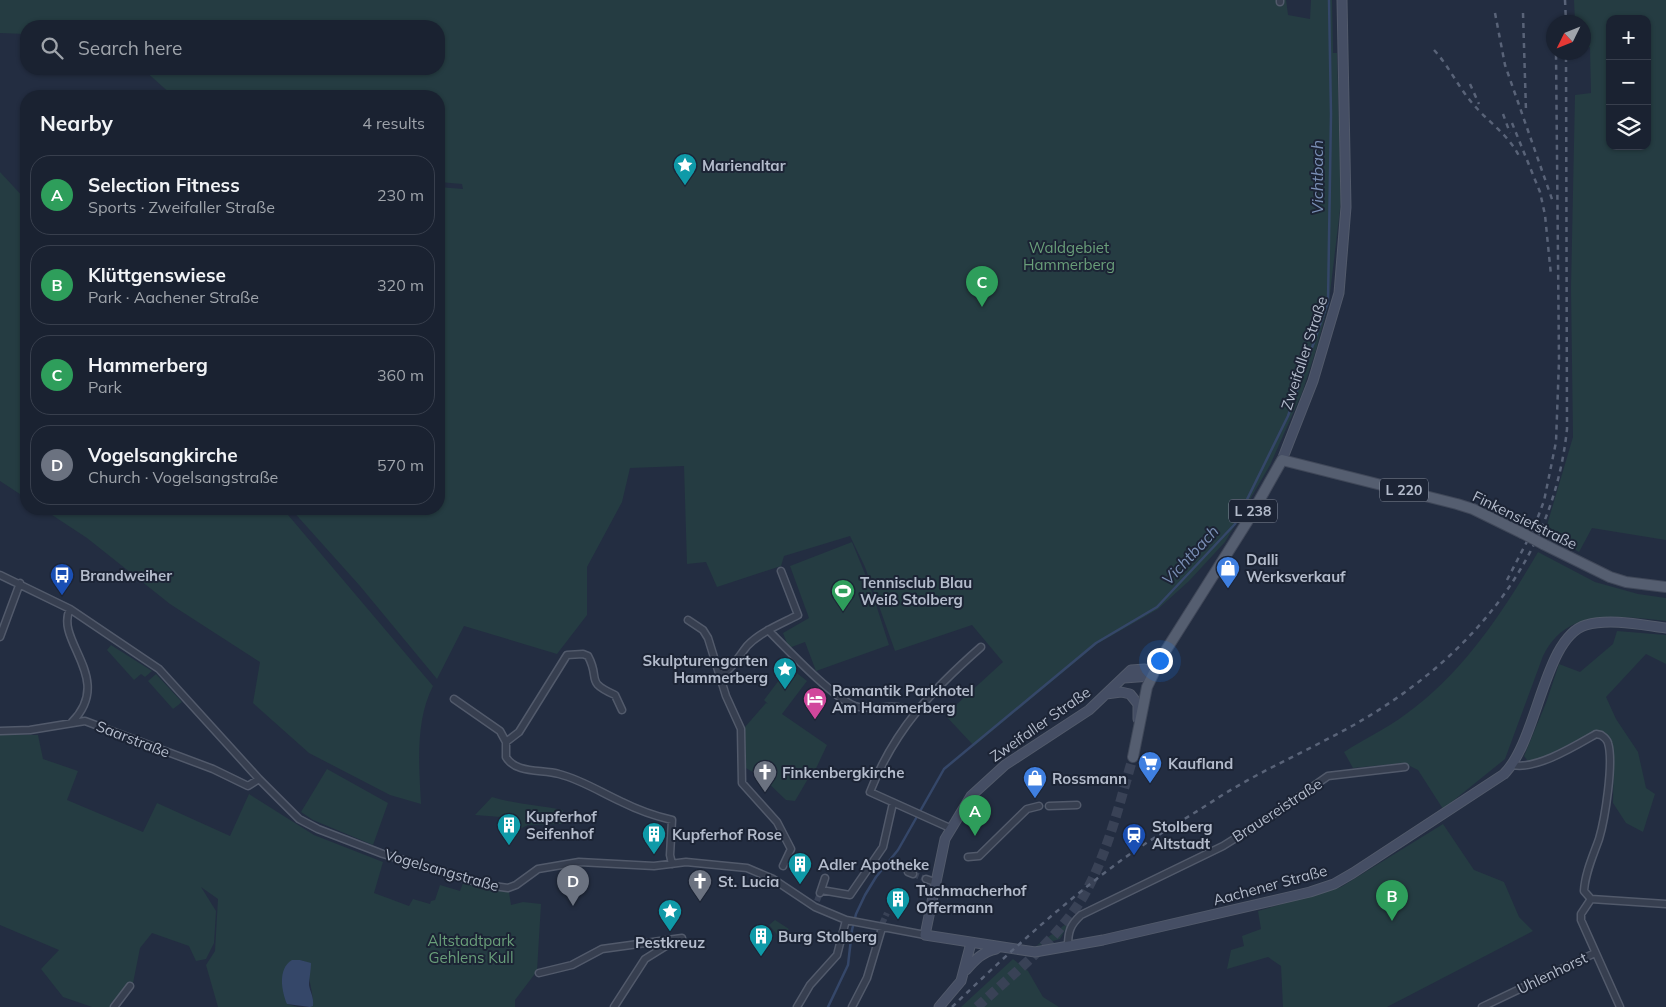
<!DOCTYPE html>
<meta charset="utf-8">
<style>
:root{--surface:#1a2231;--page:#272f3d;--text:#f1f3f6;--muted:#9fa4ab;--line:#383f4d;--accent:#84aaff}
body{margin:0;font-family:Mulish,sans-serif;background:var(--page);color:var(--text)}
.controls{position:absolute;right:15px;top:15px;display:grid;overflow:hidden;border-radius:10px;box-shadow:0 1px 4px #0004}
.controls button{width:45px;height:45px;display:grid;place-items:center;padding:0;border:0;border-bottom:1px solid var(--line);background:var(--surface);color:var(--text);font:25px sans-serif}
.compass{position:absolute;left:1546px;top:15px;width:45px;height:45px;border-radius:50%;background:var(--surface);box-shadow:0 1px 4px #0004;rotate:227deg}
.you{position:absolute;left:1159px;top:660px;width:18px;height:18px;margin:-12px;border:4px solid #fff;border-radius:50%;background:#1a73e8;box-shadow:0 0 0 8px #1a73e833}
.badge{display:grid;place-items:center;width:32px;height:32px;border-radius:50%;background:var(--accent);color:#fff;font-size:16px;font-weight:700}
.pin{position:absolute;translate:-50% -41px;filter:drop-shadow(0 1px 2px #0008)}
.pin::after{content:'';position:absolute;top:26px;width:18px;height:15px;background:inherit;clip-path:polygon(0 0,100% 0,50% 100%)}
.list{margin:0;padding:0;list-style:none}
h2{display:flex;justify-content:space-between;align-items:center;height:65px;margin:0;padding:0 20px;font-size:21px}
h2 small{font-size:16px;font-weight:400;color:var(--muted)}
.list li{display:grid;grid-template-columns:32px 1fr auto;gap:15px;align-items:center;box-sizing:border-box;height:80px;margin:0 10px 10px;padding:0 10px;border:1px solid var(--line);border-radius:20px}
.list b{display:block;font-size:19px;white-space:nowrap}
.list p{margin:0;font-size:16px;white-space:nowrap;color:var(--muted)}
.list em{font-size:16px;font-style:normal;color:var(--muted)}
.icon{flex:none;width:28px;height:28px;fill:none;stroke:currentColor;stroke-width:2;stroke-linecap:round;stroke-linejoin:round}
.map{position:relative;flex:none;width:1666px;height:1007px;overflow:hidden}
.search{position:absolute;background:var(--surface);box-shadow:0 1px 4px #0004;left:20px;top:20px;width:425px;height:55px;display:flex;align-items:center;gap:12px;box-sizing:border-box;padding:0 18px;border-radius:20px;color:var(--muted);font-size:19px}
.panel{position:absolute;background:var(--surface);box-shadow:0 1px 4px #0004;left:20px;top:90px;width:425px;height:425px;border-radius:20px}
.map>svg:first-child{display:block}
</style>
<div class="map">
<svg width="1666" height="1007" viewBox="0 0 1666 1007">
<rect width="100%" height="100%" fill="#232d41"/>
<path fill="#253c42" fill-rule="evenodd" d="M0,0H1286L1288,15L1310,19L1311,0H1332L1333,53H1337L1341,201L1329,302L1316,350L1302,393L1270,465L1225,542L1189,581L1158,609L1097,644L974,746L945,715L1003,662L972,625L895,651L865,567L850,536L784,556L781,566L717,587L706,562L687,564L684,466L630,468L622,502L587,567V615L557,654L464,626L437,679L360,586L291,509H439V187L463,189L462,184L439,182V96H173L143,69H439V26H26V34L0,33Z
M1574,0H1666V540L1592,528L1579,552L1545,532L1573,437L1571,288L1575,95L1591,93L1590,47L1584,50V22H1575ZM1610,19H1647V146H1610Z
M0,172L26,200V498L0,481Z
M43,509H283L433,686C415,721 419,765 421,804L390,795L309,753L253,703L260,662L170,604L87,538Z
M852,542L870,586L889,645L816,671L805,642L789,648L783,633L809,618L790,566Z
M1538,552L1595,582L1638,594L1666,598V621C1620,616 1567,606 1543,656L1505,759L1443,809L1418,770L1404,763L1353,768L1344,752C1364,739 1386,729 1406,714C1463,673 1503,612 1538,552Z
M1617,631L1666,635V664L1646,654L1606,697L1616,719L1638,752L1646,788L1655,794L1643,832L1626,823L1613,803L1614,754L1611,742L1602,731H1595L1530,764L1524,756L1546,703L1559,664L1580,672L1613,644Z
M111,645L152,671L145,677L141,674L134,680L107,650Z
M789,667L807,681L782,714L827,745L812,777H809L795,801L786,800L763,778L744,767L745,727L766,703L768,704L764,700Z
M156,674L182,702L173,709L148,681Z
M0,734L38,735L43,759L78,771L67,800L143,832L157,803L230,836L249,794L314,835L383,862L374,893L409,906L413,899L430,904L431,901L435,900L440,885L460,891L463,883L482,889L509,892L511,905L523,902L541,904L537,971L515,1000V1007H310L313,1005C313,991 308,977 306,962L300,960L287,1004L298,1007H218L206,965L215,951L218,899L201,887L216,911L214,943L206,959L196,961L189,946L152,933L140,948L133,983L125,986L110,1007H92L63,997L41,969L59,950L0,925Z
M327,769L388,803L373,845L313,820L301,812Z
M492,797C515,804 539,805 563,810L562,824L528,825L522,828L501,817L475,815Z
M1443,824L1474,870L1504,882L1519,917L1533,931L1387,1007H1283L1281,966L1268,957L1227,969L1231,950L1244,946L1242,936L1261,929L1258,911L1341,887Z
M775,920L789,929L779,937L769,925Z
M1070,921L1060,939L1036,946Z
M1013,959L1028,971L1043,997L1059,1007H961Z"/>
<path fill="#354769" d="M292,960H300L311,963C311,969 309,981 309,985C310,992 314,997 313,1006L310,1007L287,1004C282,992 277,969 292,960Z"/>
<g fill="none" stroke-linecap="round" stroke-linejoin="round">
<path stroke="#354769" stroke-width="2.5" d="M828,1007L848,965L852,930L856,914L865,895L876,877L898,850L944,769L1096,643L1157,607L1235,524L1288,416L1328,302L1331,114L1329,0"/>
<path stroke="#394256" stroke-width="6" stroke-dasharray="6 3" stroke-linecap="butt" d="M913,874L926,879
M817,901L820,893
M882,924L887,913"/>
<path stroke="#394256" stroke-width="10" stroke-dasharray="10 5" stroke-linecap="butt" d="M977,1007C1014,973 1063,935 1087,890C1109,848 1120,802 1133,757"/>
<g stroke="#525a6b" stroke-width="9">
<path id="street" d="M1280,2V0
M0,575L70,609L159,669L259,779L299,819L318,829L383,854L486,885L508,888L516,885L538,869L579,862L654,866L686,862L747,868L773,879L815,907L846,920L925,935
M70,609C54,641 115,678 72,722
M688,620L703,630L708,638L726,696L741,729L742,783L777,822L791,849L783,866
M768,630C786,648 833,698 855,706C877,713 894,699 915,714
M0,637L20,583
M721,676C735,665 737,659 747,646C760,632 781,624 798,615L781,571
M454,699L500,731L506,742V757C516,774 542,769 559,774C582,780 600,792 622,802C638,810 655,816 672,820L670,855L672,864
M0,731L30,730L85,721L213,769L248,786L259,779
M506,742L519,732L567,655L583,654L588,656C601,680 584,681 615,695L622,710
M1513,765C1536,770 1575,746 1596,734L1601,735C1604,737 1607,739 1608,743C1614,762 1605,819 1599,839C1593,856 1585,873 1584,891L1591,899L1581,914V920L1620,1007
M1049,806L1077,805
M950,828L870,792C894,730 932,690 981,647
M968,857L979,856L1027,809L1039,806
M908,872L913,874
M926,879L935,882
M821,890L825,878
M820,893L821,890L850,895L883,847L893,803
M1591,899L1666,904
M1068,946C1068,932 1070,925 1081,915L1223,846L1271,816L1328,776L1405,767
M539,973L572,965L602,949L682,938
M114,1007L130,986
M614,1007L645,959L674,941
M797,1007L810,985L837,955L846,920
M852,1007L867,978L882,928
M1482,1007L1595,953"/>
</g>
<g stroke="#525a6b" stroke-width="11">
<path id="secondary" d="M1282,460L1313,381L1339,293L1346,207L1342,0
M1151,676L1145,669L1131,670L1089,710L1005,765L971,796L945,839L925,935L1035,952L1103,940L1310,892L1334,884L1353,873L1504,774C1538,740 1544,637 1586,625C1610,618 1642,625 1666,628
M1124,678L1151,676
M1106,694L1121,692L1130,694L1138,704V719
M966,970C975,960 982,952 996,949
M939,1007L961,981L971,943"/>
</g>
<g stroke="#404859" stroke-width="12">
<path id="primary" d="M1543,544L1610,577L1626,582L1666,587
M1133,757L1147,687L1161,658L1247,522L1282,460L1457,504L1473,509L1522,533"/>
</g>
<use href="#street" stroke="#373f50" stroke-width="6"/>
<use href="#secondary" stroke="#454e64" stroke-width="9"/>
<use href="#primary" stroke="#555e70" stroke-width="10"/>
<path stroke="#596378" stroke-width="2.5" stroke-dasharray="5 5" stroke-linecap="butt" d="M1565,0L1566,22
M1495,13L1505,65L1553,202
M1523,13L1526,111
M1434,50C1449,66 1458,87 1473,104C1488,122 1508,134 1519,156
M1470,84L1479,104
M1503,114L1510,133
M1512,123L1540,192L1545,215L1551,275
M1507,580L1533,530L1544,501L1556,442L1559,361L1556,52
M952,1007C1002,959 1055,910 1111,868C1142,844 1177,824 1210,803C1255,773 1305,752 1352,726C1467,661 1553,563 1567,429L1566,52"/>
<g stroke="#404859" stroke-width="12" stroke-linecap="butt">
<path id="primary-bridge" d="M1522,533L1543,544"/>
</g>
<use href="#primary-bridge" stroke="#555e70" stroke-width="10"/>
</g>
<defs>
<g id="sight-pin" transform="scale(1.25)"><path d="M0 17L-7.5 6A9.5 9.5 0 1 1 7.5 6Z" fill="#0f9aa8" stroke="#1c2435"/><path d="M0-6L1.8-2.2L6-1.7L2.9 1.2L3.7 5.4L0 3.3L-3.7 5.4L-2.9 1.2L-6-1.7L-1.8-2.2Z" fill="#fff"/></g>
<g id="shop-pin" transform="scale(1.25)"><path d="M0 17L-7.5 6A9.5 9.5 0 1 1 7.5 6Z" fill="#3f7fe0" stroke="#1c2435"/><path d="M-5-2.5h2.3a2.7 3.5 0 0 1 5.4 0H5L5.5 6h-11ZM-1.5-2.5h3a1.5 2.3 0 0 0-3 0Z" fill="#fff"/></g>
<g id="bus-pin" transform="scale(1.25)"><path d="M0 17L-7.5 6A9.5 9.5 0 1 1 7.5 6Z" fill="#1a4fb4" stroke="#1c2435"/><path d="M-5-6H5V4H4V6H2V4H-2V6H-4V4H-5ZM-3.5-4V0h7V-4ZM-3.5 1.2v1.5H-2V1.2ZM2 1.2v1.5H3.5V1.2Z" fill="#fff"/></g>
<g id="stadium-pin" transform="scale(1.25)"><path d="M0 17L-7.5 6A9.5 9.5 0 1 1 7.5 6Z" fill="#2e9e5b" stroke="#1c2435"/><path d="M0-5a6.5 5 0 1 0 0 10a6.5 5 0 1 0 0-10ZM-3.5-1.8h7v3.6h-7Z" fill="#fff"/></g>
<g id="hotel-pin" transform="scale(1.25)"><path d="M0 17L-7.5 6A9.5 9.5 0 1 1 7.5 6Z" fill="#d1479c" stroke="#1c2435"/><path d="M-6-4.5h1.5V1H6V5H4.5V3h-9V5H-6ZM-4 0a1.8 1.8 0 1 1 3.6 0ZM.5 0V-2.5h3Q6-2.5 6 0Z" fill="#fff"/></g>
<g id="supermarket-pin" transform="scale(1.25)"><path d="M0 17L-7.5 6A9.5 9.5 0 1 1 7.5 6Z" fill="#3f7fe0" stroke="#1c2435"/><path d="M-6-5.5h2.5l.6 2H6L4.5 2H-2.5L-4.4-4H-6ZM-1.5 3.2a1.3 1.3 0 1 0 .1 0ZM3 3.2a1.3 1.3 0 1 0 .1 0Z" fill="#fff"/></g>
<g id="church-pin" transform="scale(1.25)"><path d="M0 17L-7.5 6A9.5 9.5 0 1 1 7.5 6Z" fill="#6b7280" stroke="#1c2435"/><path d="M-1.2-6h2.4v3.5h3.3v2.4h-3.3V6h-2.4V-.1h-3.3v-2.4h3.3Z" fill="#fff"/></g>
<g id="building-pin" transform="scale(1.25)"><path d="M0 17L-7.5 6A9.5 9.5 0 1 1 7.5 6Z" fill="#0f9aa8" stroke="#1c2435"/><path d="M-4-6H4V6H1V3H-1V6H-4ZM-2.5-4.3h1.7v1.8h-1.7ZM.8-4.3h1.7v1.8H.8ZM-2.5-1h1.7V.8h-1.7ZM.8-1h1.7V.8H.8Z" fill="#fff"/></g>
<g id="station-pin" transform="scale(1.25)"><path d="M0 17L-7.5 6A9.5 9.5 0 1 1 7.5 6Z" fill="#1a4fb4" stroke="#1c2435"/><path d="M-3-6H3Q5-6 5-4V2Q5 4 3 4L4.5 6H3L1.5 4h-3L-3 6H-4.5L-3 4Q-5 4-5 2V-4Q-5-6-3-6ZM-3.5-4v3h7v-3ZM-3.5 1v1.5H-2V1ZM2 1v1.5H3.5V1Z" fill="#fff"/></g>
</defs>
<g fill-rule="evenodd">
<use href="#sight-pin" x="685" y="165"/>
<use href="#shop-pin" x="1228" y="568"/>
<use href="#bus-pin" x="62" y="575"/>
<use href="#stadium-pin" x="843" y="591"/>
<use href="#sight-pin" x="785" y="669"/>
<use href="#hotel-pin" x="815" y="699"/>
<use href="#supermarket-pin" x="1150" y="763"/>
<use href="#church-pin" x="765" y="772"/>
<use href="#shop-pin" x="1035" y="778"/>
<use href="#building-pin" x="509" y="825"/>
<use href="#building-pin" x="654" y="834"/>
<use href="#station-pin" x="1134" y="835"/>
<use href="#building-pin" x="800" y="864"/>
<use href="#church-pin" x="700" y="881"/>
<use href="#building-pin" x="898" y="899"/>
<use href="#sight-pin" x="670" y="911"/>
<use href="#building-pin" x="761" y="936"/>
</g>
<g text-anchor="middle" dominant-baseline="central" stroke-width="4" stroke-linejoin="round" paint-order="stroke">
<g fill="#1c2435" stroke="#868e9e" stroke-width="1">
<rect x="1380" y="478.5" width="48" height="23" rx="4"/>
<rect x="1229" y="499.5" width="48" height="23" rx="4"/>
</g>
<g font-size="14" font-weight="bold" fill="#b3bbcb">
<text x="1404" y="490">L 220</text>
<text x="1253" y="511">L 238</text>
</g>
<g font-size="15" font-weight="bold" fill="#b3bbcb" stroke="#1c2435" text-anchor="start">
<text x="702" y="165">Marienaltar</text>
<text x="1246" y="559">Dalli<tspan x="1246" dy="17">Werksverkauf</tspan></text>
<text x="80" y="575">Brandweiher</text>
<text x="860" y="582">Tennisclub Blau<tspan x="860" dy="17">Weiß Stolberg</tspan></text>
<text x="768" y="660" text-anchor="end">Skulpturengarten<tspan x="768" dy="17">Hammerberg</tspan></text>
<text x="832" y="690">Romantik Parkhotel<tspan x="832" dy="17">Am Hammerberg</tspan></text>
<text x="1168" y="763">Kaufland</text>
<text x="782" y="772">Finkenbergkirche</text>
<text x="1052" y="778">Rossmann</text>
<text x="526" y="816">Kupferhof<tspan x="526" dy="17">Seifenhof</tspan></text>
<text x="1152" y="826">Stolberg<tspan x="1152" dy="17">Altstadt</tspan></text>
<text x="672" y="834">Kupferhof Rose</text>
<text x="818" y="864">Adler Apotheke</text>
<text x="718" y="881">St. Lucia</text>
<text x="916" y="890">Tuchmacherhof<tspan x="916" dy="17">Offermann</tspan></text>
<text x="778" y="936">Burg Stolberg</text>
<text x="670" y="942" text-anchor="middle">Pestkreuz</text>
</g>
<g font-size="15" fill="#699e79" stroke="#1c2435">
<text x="1069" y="247">Waldgebiet<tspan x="1069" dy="17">Hammerberg</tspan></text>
<text x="471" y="940">Altstadtpark<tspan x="471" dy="17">Gehlens Kull</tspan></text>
</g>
<g font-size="15" fill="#b3bbcb" stroke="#1c2435">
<text transform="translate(1304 353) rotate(-72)">Zweifaller Straße</text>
<text transform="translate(1525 520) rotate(26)">Finkensiefstraße</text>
<text transform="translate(1040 724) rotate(-35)">Zweifaller Straße</text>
<text transform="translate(133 739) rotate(21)">Saarstraße</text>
<text transform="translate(1277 810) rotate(-33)">Brauereistraße</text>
<text transform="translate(442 870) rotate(16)">Vogelsangstraße</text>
<text transform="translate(1270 885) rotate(-15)">Aachener Straße</text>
<text transform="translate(1552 973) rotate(-26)">Uhlenhorst</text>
</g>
<g font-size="16" font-style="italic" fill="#798eb4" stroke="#1c2435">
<text transform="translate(1317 177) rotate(-90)">Vichtbach</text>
<text transform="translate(1190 555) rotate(-47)">Vichtbach</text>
</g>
</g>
</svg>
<div class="controls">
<button>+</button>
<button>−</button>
<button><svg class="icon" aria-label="layers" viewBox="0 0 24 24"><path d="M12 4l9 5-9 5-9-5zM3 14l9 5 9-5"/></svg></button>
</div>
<svg class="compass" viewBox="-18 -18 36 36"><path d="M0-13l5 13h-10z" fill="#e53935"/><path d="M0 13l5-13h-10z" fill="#9fa4ab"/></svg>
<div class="you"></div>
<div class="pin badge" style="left:975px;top:836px;background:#2e9e5b">A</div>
<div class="pin badge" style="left:1392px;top:921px;background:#2e9e5b">B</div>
<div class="pin badge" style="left:982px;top:307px;background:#2e9e5b">C</div>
<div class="pin badge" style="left:573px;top:906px;background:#6b7280">D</div>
<div class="search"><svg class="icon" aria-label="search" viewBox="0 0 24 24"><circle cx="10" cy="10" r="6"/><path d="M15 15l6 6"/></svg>Search here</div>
<section class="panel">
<h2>Nearby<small>4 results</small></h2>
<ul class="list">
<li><span class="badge" style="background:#2e9e5b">A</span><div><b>Selection Fitness</b><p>Sports · Zweifaller Straße</p></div><em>230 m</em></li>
<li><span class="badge" style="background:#2e9e5b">B</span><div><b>Klüttgenswiese</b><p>Park · Aachener Straße</p></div><em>320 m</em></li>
<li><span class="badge" style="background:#2e9e5b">C</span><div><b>Hammerberg</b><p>Park</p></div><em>360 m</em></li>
<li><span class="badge" style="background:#6b7280">D</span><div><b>Vogelsangkirche</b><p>Church · Vogelsangstraße</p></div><em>570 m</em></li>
</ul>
</section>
</div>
